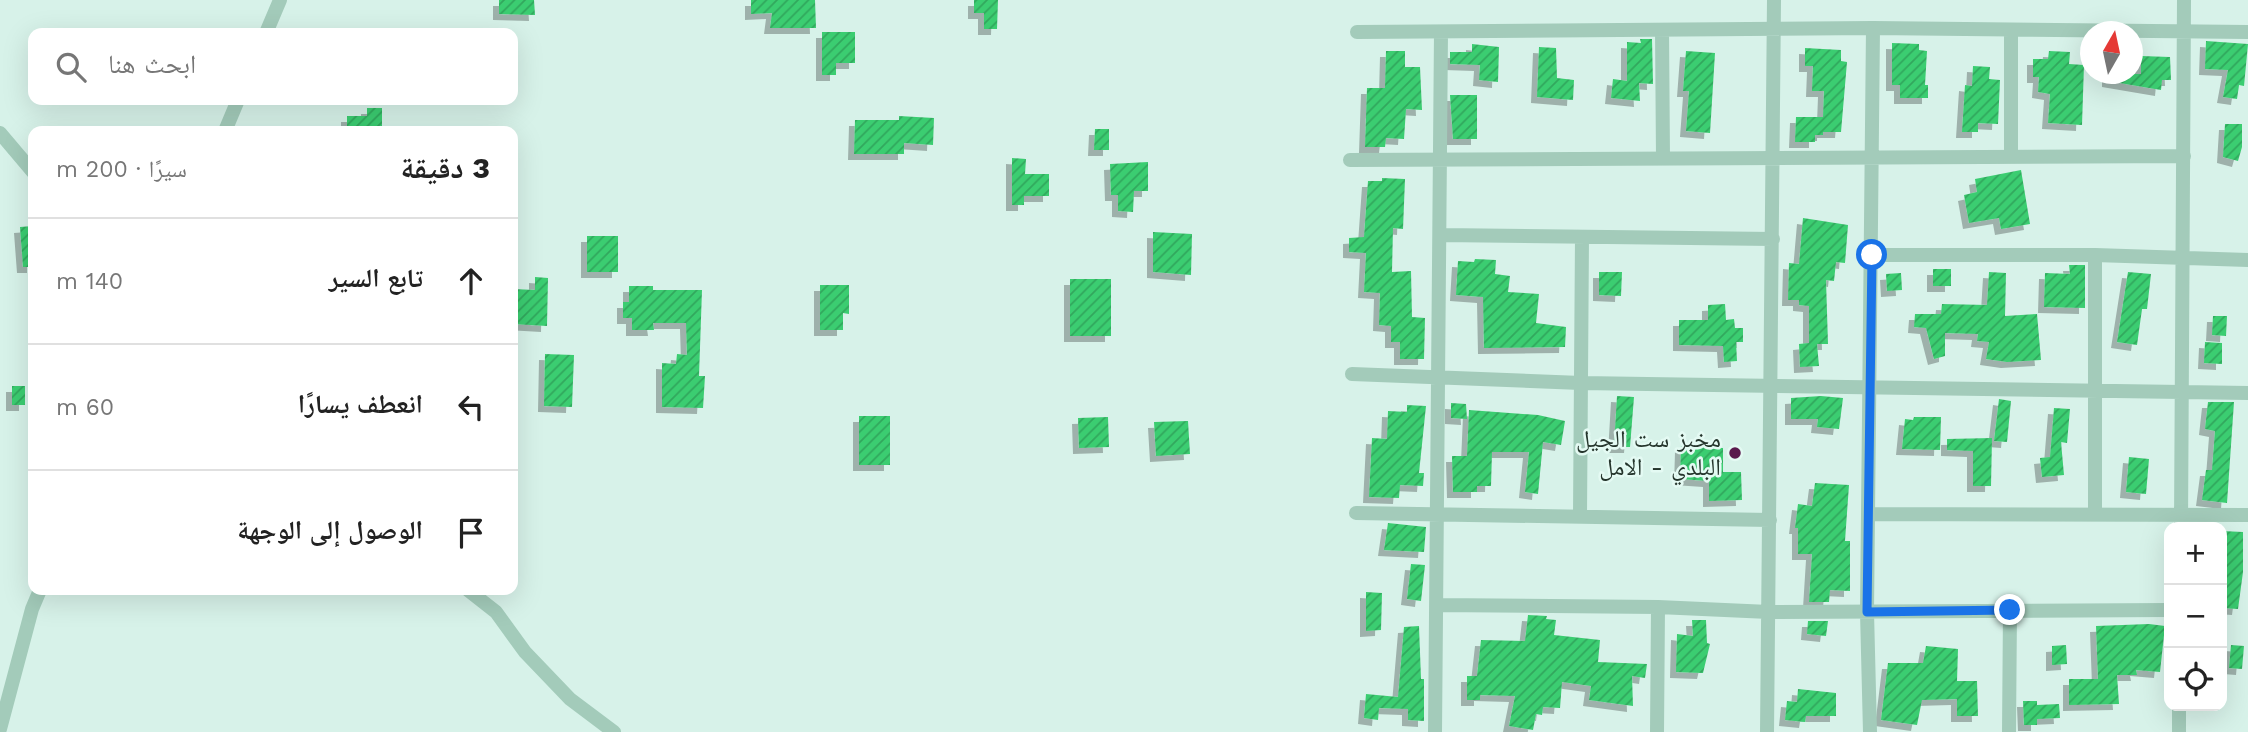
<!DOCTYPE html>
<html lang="ar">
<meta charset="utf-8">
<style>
:root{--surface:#fff;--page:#f2f2f2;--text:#222;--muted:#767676;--line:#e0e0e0}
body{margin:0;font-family:"Work Sans","Noto Naskh Arabic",sans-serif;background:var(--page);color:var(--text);direction:rtl}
.controls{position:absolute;right:21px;bottom:21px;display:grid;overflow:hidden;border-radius:14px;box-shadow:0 7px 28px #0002}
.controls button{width:63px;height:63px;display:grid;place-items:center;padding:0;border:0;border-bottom:2px solid var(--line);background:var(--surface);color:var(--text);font:35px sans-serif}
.compass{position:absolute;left:2080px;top:21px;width:63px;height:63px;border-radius:50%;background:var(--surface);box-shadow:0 7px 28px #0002;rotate:9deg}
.stop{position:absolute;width:21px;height:21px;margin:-16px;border:5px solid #1a73e8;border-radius:50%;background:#fff}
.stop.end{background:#1a73e8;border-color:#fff;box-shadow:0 2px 7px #0008}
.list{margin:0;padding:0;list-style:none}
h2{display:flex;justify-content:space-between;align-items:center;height:91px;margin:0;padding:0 28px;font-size:30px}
h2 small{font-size:23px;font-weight:400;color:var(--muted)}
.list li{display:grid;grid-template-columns:46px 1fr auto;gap:21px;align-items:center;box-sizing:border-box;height:126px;padding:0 28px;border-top:2px solid var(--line)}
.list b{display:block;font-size:26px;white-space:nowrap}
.list em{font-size:23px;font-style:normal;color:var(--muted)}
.icon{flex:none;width:38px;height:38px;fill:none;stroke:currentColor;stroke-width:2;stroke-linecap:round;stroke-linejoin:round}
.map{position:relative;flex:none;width:2248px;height:732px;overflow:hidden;direction:ltr}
.search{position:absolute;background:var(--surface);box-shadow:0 7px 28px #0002;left:28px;top:28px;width:490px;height:77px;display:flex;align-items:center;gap:18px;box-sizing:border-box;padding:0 24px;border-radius:14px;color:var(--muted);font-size:26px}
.panel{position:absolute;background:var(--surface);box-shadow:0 7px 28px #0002;left:28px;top:126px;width:490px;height:469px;border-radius:14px;direction:rtl}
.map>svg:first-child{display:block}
</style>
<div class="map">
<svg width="2248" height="732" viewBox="0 0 2248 732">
<defs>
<pattern id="building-hatch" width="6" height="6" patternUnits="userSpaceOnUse" patternTransform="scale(1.75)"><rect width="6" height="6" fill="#3bcd71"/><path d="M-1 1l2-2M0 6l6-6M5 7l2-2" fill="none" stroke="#31a75d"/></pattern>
<filter id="shadow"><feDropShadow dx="-6" dy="6" stdDeviation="0" flood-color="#0004"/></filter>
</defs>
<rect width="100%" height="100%" fill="#d7f2e9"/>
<path fill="url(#building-hatch)" filter="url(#shadow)" d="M499,0H534L535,15L499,14Z
M751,0H815L816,28H770L772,13L751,14Z
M974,0H998L997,29H984V13H974Z
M822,32H855V63H836V75H822Z
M1640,39H1652L1653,84L1639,83L1640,101L1611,98L1613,79L1627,81V42L1641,43Z
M2206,41L2248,44L2244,86L2239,85L2237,99L2223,97L2228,70L2205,69Z
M1892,43L1919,44V50L1927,51L1925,85H1928V98H1900V85H1892Z
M1472,44L1499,47L1498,82L1479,80L1480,65L1450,64V52H1472Z
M1539,47L1556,48L1557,78L1574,80L1573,100L1537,97Z
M1805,48L1841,50V61L1847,62L1841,132H1823V135H1815V142H1795L1796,117H1823L1824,91H1812L1813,66H1805Z
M1386,51H1405V67H1420L1422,110L1406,109L1404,139L1386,138L1385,147H1365L1367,88H1385Z
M1686,51L1715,53L1710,133L1686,131L1689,91H1683Z
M2049,51L2070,52L2069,64L2084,65L2082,125L2048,123L2050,94L2038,92L2039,77H2033V59H2048Z
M2141,56L2170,57L2171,80H2162L2161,90L2108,81V74H2141Z
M1973,66L1990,67L1989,79L2000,80L1998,124L1978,123V132H1962L1965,85L1972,86Z
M1450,95H1477V139H1453Z
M367,108H382V131H347V116H367Z
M899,116L934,118L933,145L904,143V154H854L855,120H899Z
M2225,124H2242V147L2238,161L2223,157Z
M1095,129H1109V150H1094Z
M1012,158L1026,159L1025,174H1049V196H1024V205H1012Z
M1148,162V191H1134L1133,212L1118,211V195H1111L1110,164Z
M2021,170L2030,224L2001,229L1999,218L1969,223L1964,195L1977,192L1975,179Z
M1382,178L1405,179L1403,229L1393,228L1392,272L1411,271L1412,317L1425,318L1424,359H1400V342H1391V326L1379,325L1380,293L1364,292L1366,253L1349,252V238L1364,237L1368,181H1382Z
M1803,218L1848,225L1845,263L1836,262L1834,281L1826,280L1828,344H1817L1819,366L1800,367L1799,344L1809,343V306L1799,305V300H1788L1789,263L1799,264Z
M33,226V267H23L20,227Z
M1153,232L1192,234L1191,275L1153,272Z
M587,236H618V272H587Z
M1475,259L1496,260L1495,274L1510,276L1508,292L1539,294L1536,323L1566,327L1565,347L1484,348L1483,297L1456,295L1458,261L1474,262Z
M2069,265H2085V308L2044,307L2045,273L2070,274Z
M1933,269H1951V286H1933Z
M1599,272H1622L1621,296L1599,295Z
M1989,272L2006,273L2005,316L2037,314L2041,360L2007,362L1986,359L1989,342L1977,341L1978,334L1945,333V356L1934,359L1926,328L1914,327L1915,314H1941L1942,304L1987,305Z
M2128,272L2151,274L2147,309H2142L2137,345L2117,342Z
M1901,273L1902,290L1887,291L1886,274Z
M535,277L548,278L547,326L513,324V289L535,290Z
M1070,279H1111V336H1070Z
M820,285H849V314L843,313V330H820Z
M629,286H653V290H702L699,376H705L703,408L662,407V363L676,364L677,354L687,355L686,323H653L654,330H632V318H623V302H629Z
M1725,304L1726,320L1734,319L1735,328H1743V342H1736L1737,361L1724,362L1723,346L1679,345V320H1708V305Z
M2213,316H2227L2226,336L2212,335Z
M2205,342L2222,343V364L2204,363Z
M545,354L574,355L572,407L544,406Z
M12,386H25V405H12Z
M1617,396L1634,397L1630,447H1614Z
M1821,396L1843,398L1839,429L1817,427L1818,419H1791V398Z
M1999,399L2011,401L2007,442L1994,441Z
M2208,402H2234L2227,503L2202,500L2206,470H2212L2215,431L2205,429Z
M1451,403L1466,404L1467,419L1451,418Z
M1407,405L1426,406L1419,473H1424L1423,486L1400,485L1399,498L1369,497L1372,438L1387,439L1388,411L1407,412Z
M2054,408L2070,409L2067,443L2061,442L2064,475L2042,477L2040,458L2050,457Z
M1469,410L1538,415L1565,421L1561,445L1543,442L1538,494L1525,492L1529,452H1492L1491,486H1477V492H1453L1452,456H1467Z
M859,416H890V465H859Z
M1108,417L1109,447L1079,448L1078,418Z
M1914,417H1941L1940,450L1902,449L1905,419L1913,420Z
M1188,421L1190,454L1156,456L1154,422Z
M1992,438L1991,486H1973V451L1947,450V439Z
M1681,446L1723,448V472H1741L1742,500L1709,501V481L1680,479Z
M2129,457L2149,459L2146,494L2126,492Z
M1815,483L1849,485L1845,541H1850V591L1830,590L1829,602H1809L1812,554H1798V528H1795L1798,504L1812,506Z
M1388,523L1426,527L1424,552L1384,550Z
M2222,531L2243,532V572L2238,609L2222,608Z
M1411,564L1425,565L1421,601L1407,599Z
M1366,592L1382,593L1381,630L1366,631Z
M1528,615L1547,616L1546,619L1556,620L1554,635L1600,640L1598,662L1647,664L1645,678L1632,676L1633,706L1589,700L1591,686L1562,682L1560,708L1543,707L1542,715L1536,714L1533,730L1509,726L1515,696L1480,695V700H1467V676H1477L1481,640L1525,641Z
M1692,620H1706L1707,643L1710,644L1703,673L1676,672L1677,634L1693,636Z
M1808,621H1828L1826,636L1807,634Z
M2149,624L2165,626L2160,672L2136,670L2137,675H2117L2119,704L2069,705V679H2098L2096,626Z
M1419,626L1421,679H1424V721L1408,720V709L1379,708L1378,720L1364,718L1366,694L1398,697L1404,627Z
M2066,645L2067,664L2052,665V646Z
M2231,645L2244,646L2242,669L2229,668Z
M1926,646L1958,649L1957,681H1977L1978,716H1957V699L1922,700L1917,725L1881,720L1888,663H1923Z
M1798,689L1836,693V716H1806L1805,722L1785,720L1787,701L1797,702Z
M2023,701H2037V705L2059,704L2060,718L2037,719V725H2024Z"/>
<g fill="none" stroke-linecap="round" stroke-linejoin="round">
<path stroke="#a3cbba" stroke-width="14" d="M1662,30L1663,158
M2011,30V156
M1357,32L1873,28L2248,32
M266,33L280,0
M225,131L238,100
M0,133L33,172
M1350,160L2184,156
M1441,235L1773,239
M1872,255H2095L2248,260
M1352,374L1581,383L2248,393
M1356,513L1770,520
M1870,514L2248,515
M2095,514V255
M1580,516L1582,237
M2181,527L2184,0
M468,590L496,612L525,652L570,699L614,732
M1437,605L1658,607L1769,612L2169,610
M0,729L32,609L40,590
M1435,732L1441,32
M1657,732L1658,607
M1767,732L1774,0
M1870,732L1867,612L1873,28
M2009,732L2010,610
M2179,732V706"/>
</g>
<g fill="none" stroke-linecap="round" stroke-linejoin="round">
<path stroke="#1a73e8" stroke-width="9" d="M1872,255L1867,612L2010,610"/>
</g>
<circle fill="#59194c" stroke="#e4faf3" stroke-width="2.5" cx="1735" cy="453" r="7"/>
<g text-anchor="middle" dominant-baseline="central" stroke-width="5" stroke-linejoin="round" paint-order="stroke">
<g font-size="24" fill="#25352c" stroke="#e4faf3" text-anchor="end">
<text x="1721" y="439">مخبز ست الجيل<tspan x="1721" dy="28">البلدي - الامل</tspan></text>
</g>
</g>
</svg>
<div class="controls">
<button>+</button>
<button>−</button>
<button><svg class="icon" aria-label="locate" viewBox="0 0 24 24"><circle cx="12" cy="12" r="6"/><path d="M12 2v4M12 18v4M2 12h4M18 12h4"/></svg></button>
</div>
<svg class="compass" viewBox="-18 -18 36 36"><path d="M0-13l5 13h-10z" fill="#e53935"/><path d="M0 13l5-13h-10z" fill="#767676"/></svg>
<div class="stop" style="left:1872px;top:255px"></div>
<div class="stop end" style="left:2010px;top:610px"></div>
<div class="search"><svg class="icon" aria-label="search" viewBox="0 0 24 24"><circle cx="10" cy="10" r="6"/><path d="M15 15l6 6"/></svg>ابحث هنا</div>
<section class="panel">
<h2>3 دقيقة<small>سيرًا · 200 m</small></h2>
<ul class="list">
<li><svg class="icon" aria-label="ahead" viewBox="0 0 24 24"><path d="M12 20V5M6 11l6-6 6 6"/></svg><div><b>تابع السير</b></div><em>140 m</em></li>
<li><svg class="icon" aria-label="left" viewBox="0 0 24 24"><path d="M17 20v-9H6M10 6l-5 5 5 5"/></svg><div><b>انعطف يسارًا</b></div><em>60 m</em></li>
<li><svg class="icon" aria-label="arrive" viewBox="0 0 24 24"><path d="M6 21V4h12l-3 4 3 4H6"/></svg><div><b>الوصول إلى الوجهة</b></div></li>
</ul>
</section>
</div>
